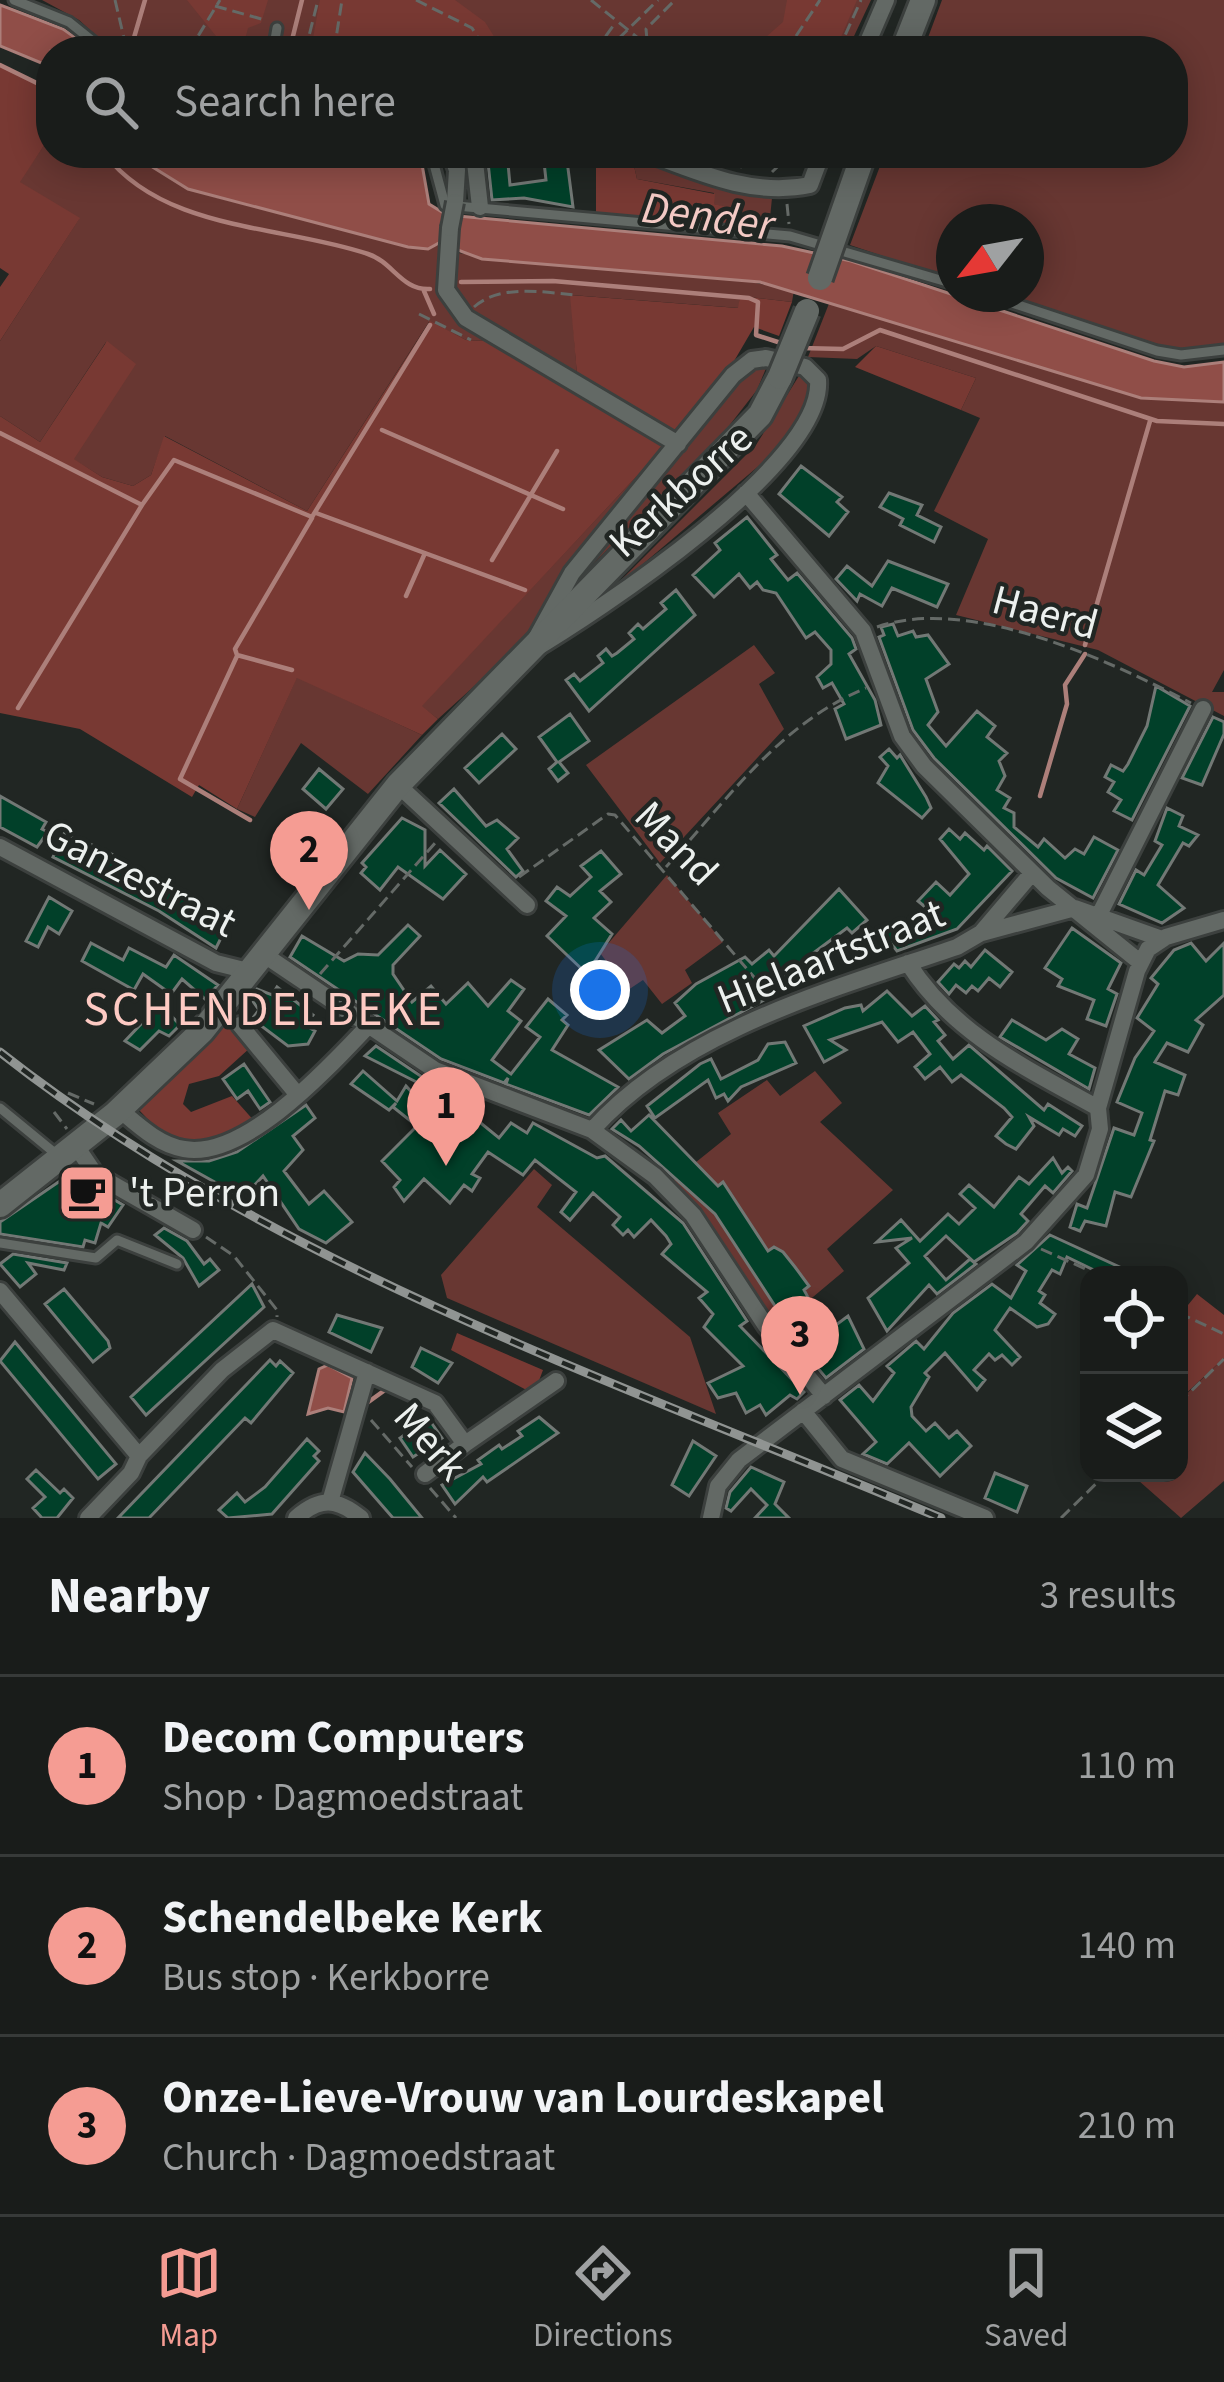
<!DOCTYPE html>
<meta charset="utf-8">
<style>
:root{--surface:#191c1a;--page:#222523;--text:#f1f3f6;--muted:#9fa1a2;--line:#373a39;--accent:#f59c93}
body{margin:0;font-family:"Source Sans 3",sans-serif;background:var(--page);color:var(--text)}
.controls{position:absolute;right:36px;bottom:36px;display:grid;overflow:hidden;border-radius:24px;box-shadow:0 6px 30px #0003}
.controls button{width:108px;height:108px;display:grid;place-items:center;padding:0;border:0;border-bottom:3px solid var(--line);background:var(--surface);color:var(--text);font:60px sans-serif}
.compass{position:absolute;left:936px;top:204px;width:108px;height:108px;border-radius:50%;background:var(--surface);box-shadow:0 6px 30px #0003;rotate:239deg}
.you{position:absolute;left:600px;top:990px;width:42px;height:42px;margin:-30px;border:9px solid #fff;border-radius:50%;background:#1a73e8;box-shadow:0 0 0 18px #1a73e833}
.badge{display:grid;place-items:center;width:78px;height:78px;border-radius:50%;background:var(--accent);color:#111;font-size:39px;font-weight:700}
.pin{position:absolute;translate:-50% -99px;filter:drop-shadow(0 3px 6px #0008)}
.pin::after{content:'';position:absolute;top:63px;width:42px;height:36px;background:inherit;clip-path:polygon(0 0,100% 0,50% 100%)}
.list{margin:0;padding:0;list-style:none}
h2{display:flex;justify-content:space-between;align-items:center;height:156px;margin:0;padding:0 48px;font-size:51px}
h2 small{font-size:39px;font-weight:400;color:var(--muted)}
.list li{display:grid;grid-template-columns:78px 1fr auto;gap:36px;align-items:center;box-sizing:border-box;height:180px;padding:0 48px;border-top:3px solid var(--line)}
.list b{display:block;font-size:45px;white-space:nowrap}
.list p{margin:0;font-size:39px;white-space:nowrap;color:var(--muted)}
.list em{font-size:39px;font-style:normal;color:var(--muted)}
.icon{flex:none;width:66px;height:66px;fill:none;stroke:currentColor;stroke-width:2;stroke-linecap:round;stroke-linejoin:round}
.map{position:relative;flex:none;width:1224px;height:1518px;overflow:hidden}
.search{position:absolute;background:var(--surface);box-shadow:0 6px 30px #0003;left:36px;right:36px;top:36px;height:132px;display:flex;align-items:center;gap:30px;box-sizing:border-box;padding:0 42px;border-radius:48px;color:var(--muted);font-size:45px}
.sheet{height:696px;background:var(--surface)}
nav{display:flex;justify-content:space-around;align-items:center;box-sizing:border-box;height:168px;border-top:3px solid var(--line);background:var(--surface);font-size:33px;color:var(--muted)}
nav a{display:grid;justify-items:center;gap:6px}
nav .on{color:var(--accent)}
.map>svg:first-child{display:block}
</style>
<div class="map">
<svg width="1224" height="1518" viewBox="0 0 1224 1518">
<rect width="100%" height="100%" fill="#212623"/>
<path fill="#683732" d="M42,0H871L847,51H113L79,20Z
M942,0H1224V346L1174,349L996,294H1026V222H954V280L850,245L885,153H1173V51H923Z
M51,135V153H130L188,189L214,197L408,247L442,245L440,285L504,342L466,340L429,322L307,511L165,436L151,475L133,486L102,477L73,459L106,342L40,442L0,416V341L79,219L19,182Z
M631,153L772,198L769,228L734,225L735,210L713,204L714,193L637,179Z
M457,253L711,275L794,290L792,302L740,296L739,308L571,295L577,375L458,306L448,262Z
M830,301L1141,398L1224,402V670L1212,692H1224V716L1098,650L956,615L988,539L934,511L980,418L961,410L976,378L876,346L857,359L808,357Z
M769,361L757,390L718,440L578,579L738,374Z
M802,371L811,379L805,414L774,453L604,597L756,445Z
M662,449L524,641L438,719L421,706Z
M754,645L775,673L759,684L784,729L660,863L586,765Z
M297,677L422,735L368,794L301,743L255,817L237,809Z
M667,875L723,942L685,970L692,983L662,1004L643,980L628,990L600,953Z
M815,1071L842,1103L820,1122L893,1190L827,1249L844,1271L776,1328L670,1183L731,1134L718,1113L767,1080L780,1096Z
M534,1169L552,1185L537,1207L690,1337L716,1414L447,1298L441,1275Z
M1224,1358V1481L1181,1518L1130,1473H1179V1401Z"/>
<path fill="#783933" d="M187,0H268L261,23L248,28L242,51H208L216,36Z
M320,0H455L485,22L503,51H442L415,45L398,51H318L313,38Z
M787,0H857L835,51H750L783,22Z
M0,65L51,92V135L20,182L80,218L0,341V287L9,274L0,268Z
M601,153H631L637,179L715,194L714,204L735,209L734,225L596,212V160Z
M570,295L738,308L740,296L792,302L779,336L754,327L730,368L672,435L577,375Z
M430,321L466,340L504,342L659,439L662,449L422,706L438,719L422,735L297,678L237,809L199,785L192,797L80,729L0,713V416L40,442L107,341L136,364L74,459L102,477L133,486L151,475L164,436L307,511Z
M876,346L976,378L961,410L855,367Z
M227,1019L251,1047L219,1076L189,1084L183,1104L191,1112L232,1096L256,1123C204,1142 181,1156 139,1110Z
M1197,1294L1224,1315V1358L1179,1400V1365L1188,1345L1179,1316Z
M457,1333L543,1370L534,1394L451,1350Z"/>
<path fill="#904e48" stroke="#ac7f7a" stroke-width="3" d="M0,5L63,29L94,51H51V67L0,46Z
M130,153H211L246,165L260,153H420L429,204L447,215L782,246L851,261L1154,361L1184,367L1224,362V402L1141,398L760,282L482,259L439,243L428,249L408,247L188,189Z
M328,1365L352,1378L344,1412L328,1408L308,1414L319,1369Z"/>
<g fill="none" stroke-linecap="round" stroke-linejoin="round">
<path stroke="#ac7f7a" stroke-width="4.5" d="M292,40L302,0
M133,41L145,0
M0,65L51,90
M104,153C164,232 283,225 368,254C393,262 402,291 430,289
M461,282L553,281L749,298L758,302L756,335L784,344
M424,291L434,314
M801,348L843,349L880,330L1157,421L1224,424
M382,430L563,509
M0,433L142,505L174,460L312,517L430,325
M316,513L525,590
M492,560L557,451
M406,596L425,553
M1085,645L1150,421
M237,656L180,779L250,820
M292,670L237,655L235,649L312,518
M18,708L142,505
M1040,796L1067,704L1065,685L1085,654
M367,1403L385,1390"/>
</g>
<path fill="#014029" stroke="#727875" stroke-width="3" d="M487,153H507L510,185L546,180L543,153H566L573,207L524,198L492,200Z
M801,466L842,497L837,502L848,512L829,536L779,494Z
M889,493L922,505L917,515L941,527L934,542L900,525L903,519L880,507Z
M747,517L777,555L771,559L788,580L797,573L852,638L856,649L849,654L875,700L881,725L846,739L835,709L844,704L832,683L823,688L817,677L831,664V650L815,632L806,638L776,593L763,590L757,582L750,588L739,574L714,597L693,575L720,550L715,543Z
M888,561L948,584L937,607L892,588L882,606L860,594L857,601L836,579L847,566L872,586Z
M676,590L695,615L589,711L566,680L574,674L580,681L603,663L598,656L606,649L612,656L617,653L634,639L629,633L638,624L643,629L666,609L661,603Z
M893,624L898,636L913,631L916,637L928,635L949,664L926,679L938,712L928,725L946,746L977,711L995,726L987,737L1007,753L999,761L1005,776L997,790L1010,798L1004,808L1014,813V827L1038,847L1044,839L1065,858L1075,849L1084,854L1094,837L1118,850L1093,898L1056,878L934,758L913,730L879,637L884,635L881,627Z
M1156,686L1190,706L1132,820L1114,811L1121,800L1108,792L1114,782L1105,777L1111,765L1123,771L1128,764L1147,726Z
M570,714L589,741L559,762L568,773L558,781L549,769L557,762L539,737Z
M1213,717L1224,722V734L1202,785L1182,778Z
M502,734L516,749L479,783L465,768Z
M889,749L897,758L900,755L926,797L931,808L922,818L878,783L888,766L880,757Z
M319,769L343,789L326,809L303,789Z
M454,789L486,826L497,820L518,838L507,849L523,871L516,877L439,803Z
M0,796L46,822L42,829L48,832L37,847L0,827Z
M1167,808L1183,816L1179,826L1198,835L1189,846L1183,843L1158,885L1184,908L1162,923L1119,904L1136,870L1144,875L1162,845L1155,841Z
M402,818L425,830V866L440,850L466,874L443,899L398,867L380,890L361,873L366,867L362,863Z
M949,829L960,839L965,833L984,850L987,846L1012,871L957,929L897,951L883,933L930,911L918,901L936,882L950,895L969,874L940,839Z
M64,834L105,850L201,909L226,928L216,948L159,911L53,857Z
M601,851L621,874L600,891L611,902L594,918L612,934L587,974L547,936L566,916L546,901L557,887L570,896L591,877L581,866Z
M839,889L867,920L852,933L847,928L800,963L760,994L764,1000L663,1054L629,1079L599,1050L647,1020L662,1033L685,1016L675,1003L696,984L745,957L752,964L769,950L774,956Z
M49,897L72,911L59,934L48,927L38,947L26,941Z
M408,925L420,936L393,965V974L412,1002L431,986L446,1004L468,983L488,1006L511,980L524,989L508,1011L521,1021L492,1060L511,1074L540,1037L526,1027L548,999L567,1015L562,1020L568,1025L552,1050L618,1087L589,1115L506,1084L508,1078L504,1083L441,1059L290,957L302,936L344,961L358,954L378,955Z
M1072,928L1121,963L1108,989L1117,994L1106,1026L1087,1019L1094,1000L1058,986L1062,979L1045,968Z
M91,943L123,960L129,948L166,967L174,955L218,985L205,999L182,979L171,994L143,974L134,990L82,961Z
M1191,943L1206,961L1224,943V995L1196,1020L1203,1025L1188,1052L1167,1043L1155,1062L1185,1075L1178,1095L1165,1091L1150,1140L1154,1141L1131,1197L1115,1192L1106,1226L1085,1221L1080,1231L1070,1227L1077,1204L1087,1208L1114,1128L1134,1135L1142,1113L1117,1102L1135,1058L1154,1031L1137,1018L1158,984L1151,978L1174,950Z
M985,950L1012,972L1000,987L989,978L978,991L972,986L966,993L956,985L949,994L938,982L954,964L959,968L965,961L971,967Z
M277,987L313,1015L305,1025L315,1031L308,1044L288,1046L252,1019L259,1010L250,997L257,989L272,995Z
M887,991L912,1016L925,1006L938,1020L934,1022L945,1035L938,1041L953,1059L969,1045L1044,1110L1048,1104L1082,1126L1075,1136L1063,1129L1059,1135L1029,1117L1034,1126L1016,1149L1006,1144L996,1136L1012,1117L1004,1108L961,1075L952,1082L940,1067L925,1079L915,1067L930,1054L913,1032L898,1042L882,1022L830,1040L846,1050L824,1062L804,1026L845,1008L861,1005L863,1011Z
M160,1004L180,1025L169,1036L159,1031L140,1050L125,1041Z
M1012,1020L1046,1040L1062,1029L1078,1039L1069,1054L1095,1068L1089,1089L1000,1037Z
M785,1042L796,1063L741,1087L728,1101L724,1094L716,1098L708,1080L655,1118L647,1106L700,1064L711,1059L721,1079L758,1060L768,1044Z
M376,1046L428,1081L463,1095L456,1102L365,1056Z
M244,1064L270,1102L260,1109L248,1091L237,1099L223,1079Z
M363,1071L397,1101L406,1086L419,1100L413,1109L450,1132L466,1111L499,1138L511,1123L527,1133L533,1123L597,1158L605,1156L683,1223L747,1321L740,1326L804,1392L797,1399L790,1395L766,1415L760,1405L746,1413L736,1393L718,1398L708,1383L743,1366L704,1327L713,1314L699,1298L707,1292L662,1254L671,1244L666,1236L651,1220L634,1237L628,1230L623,1235L613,1225L620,1217L593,1193L570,1220L561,1212L576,1192L535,1160L523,1175L488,1152L472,1174L480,1178L472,1191L464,1185L450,1203L424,1179L404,1201L394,1187L400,1180L382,1161L417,1126L393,1107L396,1103L389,1110L351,1084Z
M306,1105L315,1118L293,1136L303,1150L284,1171L309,1204L324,1191L352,1222L326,1243L299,1229L263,1176L250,1190L244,1185L238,1195L177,1161H209L237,1152Z
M649,1115L718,1186L723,1182L768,1251L774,1247L783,1252L795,1267L809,1286L804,1290L811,1303L832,1328L848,1316L864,1349L826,1378L776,1318L772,1312L777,1309L715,1214L639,1146L612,1129L621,1120L631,1131Z
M1053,1158L1062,1173L1068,1167L1072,1171L1053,1193L1045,1186L1021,1214L1028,1221L1017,1233L974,1262L946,1236L925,1256L946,1280L970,1259L976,1264L937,1294L929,1285L887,1331L868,1298L909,1263L896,1248L912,1238L877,1242L901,1220L920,1241L948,1214L959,1224L975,1208L960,1194L969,1185L994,1207L1019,1177L1029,1184Z
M76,1170L88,1184L123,1205L108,1227L101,1223L95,1243L85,1240L83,1247L0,1234V1222Z
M164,1228L187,1241L204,1264L210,1259L219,1270L199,1286L183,1258L155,1235Z
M1050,1235L1137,1275H1104L1067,1257L1060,1274L1052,1270L1039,1291L1045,1295L1040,1303L1055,1314L1048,1324L1037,1327L1010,1308L995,1330L1020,1357L1012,1365L1002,1355L995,1360L989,1354L974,1370L985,1380L977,1390L945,1353L925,1373L929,1377L911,1407L912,1416L926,1431L935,1423L949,1438L957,1431L971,1446L940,1476L909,1443L887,1464L863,1454L876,1442L840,1400L859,1385L873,1401L894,1373L887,1366L916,1341L924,1349L953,1313L992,1284L1011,1298L1026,1271L1017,1265Z
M13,1254L67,1263L64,1270L28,1263L36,1274L20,1287L0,1264Z
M252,1284L264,1307L146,1415L131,1397Z
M64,1289L108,1341L110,1348L93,1362L45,1304Z
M337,1315L382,1328L371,1352L329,1332Z
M15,1342L116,1464L98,1479L0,1361Z
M421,1348L452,1363L438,1383L412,1367Z
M270,1360L276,1366L280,1361L293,1373L251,1423L245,1418L149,1518H118Z
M539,1417L558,1433L487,1482L483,1477L455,1504L442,1485L481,1464L478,1460L499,1445L502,1449L522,1436L518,1431Z
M428,1418L442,1438L413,1457L400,1438Z
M307,1439L319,1451L314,1456L319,1461L272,1514L228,1518L219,1510L237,1493L245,1502L265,1487Z
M693,1441L716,1456L689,1496L672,1485Z
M365,1453L390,1479L422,1518H393L353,1472Z
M751,1467L784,1482L775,1504L789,1518H755L767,1505L751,1489L731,1511L726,1508L730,1492Z
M36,1470L60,1493L64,1489L73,1498L57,1518H42L33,1508L45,1497L27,1479Z
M995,1473L1027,1486L1017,1512L985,1498Z"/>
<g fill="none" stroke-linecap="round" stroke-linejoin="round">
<g stroke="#3c403e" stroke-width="15">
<path id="lane" d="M14,0L69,22L105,51
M273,51L277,28
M431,153L445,205L790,236L954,284
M985,294L1157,351L1181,355L1224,350
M0,1108L56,1154
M0,1243L96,1258L117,1240L177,1264"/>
</g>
<g stroke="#3c403e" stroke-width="22">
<path id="street" d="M864,51L886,0
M451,153L457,170L455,202
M474,153L480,207
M647,153C700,173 753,197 810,185L822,153
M450,228L446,290L466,318L678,444
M766,358L805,367L818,380C825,463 596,613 528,653L572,573L733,375L752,360Z
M746,493L863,631L902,736L924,766L1048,888L1141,963
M398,785L527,905
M0,847L216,963L248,971
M1099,915L1203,709
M982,933L1075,908L1162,939
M263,954L435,1070L592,1130L655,1176L693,1215L766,1326L824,1396
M908,963C953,1034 1026,1068 1098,1108
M240,1025L297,1094
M120,1110C139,1126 159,1145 184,1149C245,1160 329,1067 368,1026
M592,1130C681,1030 834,989 957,947L981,933L1032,873
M76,1146L95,1174L193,1230
M0,1291L139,1456L131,1473L88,1518
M803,1411L842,1459L985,1518
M465,1444L556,1381
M139,1456L222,1370L273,1330L435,1403L465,1444L425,1474
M330,1502L367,1372
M296,1518C320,1497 337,1498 361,1518
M711,1518L718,1486L739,1460L1026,1242L1086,1175L1100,1129L1098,1108L1137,971L1148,949L1166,937L1224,920"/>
</g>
<g stroke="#3c403e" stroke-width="30">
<path id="secondary" d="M903,51L923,0
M0,1205L115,1114L202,1031L398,785L760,415L780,377"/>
</g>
<path stroke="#656a67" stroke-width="3" stroke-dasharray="12 6" stroke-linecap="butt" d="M115,0L127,51
M416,0L472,28L486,51
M591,0L654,51
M215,6L265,20
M647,40L646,29L675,0
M189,51L220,0
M314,51L309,36L318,0
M334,51L342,0
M595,51L616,22
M606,51L658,0
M786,51L820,0
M838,51L861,0
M714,153L728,164
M740,168L745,153
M772,172L792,153
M787,204L789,224
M474,307C500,284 542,292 574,295
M419,314L471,340
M877,627C969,595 1108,660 1191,703
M666,867C728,799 779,724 866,688
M519,877L608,814L615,815L771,997
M320,974L436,842
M68,1093L94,1104
M54,1112L67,1129
M206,1237L234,1256L277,1310V1317
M1041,1249L1099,1275
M1179,1313L1224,1334
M1179,1403L1224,1359
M371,1420L412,1467
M430,1488L456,1518
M1061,1518L1107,1473"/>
<use href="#lane" stroke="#636965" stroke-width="9"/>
<use href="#street" stroke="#636965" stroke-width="16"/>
<use href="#secondary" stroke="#636965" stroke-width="24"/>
<g stroke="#909492" stroke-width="9">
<path id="rail" d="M0,1052C273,1267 624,1384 941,1518"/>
</g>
<use href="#rail" stroke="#212623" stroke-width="4.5" stroke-dasharray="14" stroke-linecap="butt"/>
<g stroke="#3c403e" stroke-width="22" stroke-linecap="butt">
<path id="street-bridge" d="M450,228L455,202"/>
</g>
<g stroke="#3c403e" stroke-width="30" stroke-linecap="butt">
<path id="secondary-bridge" d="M820,278L861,161
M780,377L807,311"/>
</g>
<use href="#street-bridge" stroke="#636965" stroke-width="16"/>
<use href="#secondary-bridge" stroke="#636965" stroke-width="24"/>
</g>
<defs>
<g id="cafe-square" transform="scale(3)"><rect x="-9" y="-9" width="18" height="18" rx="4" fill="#f59c93" stroke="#212623"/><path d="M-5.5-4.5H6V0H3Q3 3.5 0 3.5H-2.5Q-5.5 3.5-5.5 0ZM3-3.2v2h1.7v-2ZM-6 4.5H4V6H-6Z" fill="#111"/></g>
</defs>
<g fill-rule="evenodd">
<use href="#cafe-square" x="87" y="1193"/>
</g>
<g text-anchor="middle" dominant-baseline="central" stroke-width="9" stroke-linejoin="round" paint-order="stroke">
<g font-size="42" fill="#ecf0ee" stroke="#212623">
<text transform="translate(681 491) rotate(-42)">Kerkborre</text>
<text transform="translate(1045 613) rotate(15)">Haerd</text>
<text transform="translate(676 844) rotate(46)">Mand</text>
<text transform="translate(140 879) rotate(27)">Ganzestraat</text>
<text transform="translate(831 957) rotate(-22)">Hielaartstraat</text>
<text transform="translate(430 1442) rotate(49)">Merk</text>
</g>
<g font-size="42" fill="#ecf0ee" stroke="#212623" text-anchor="start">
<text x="129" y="1193">'t Perron</text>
</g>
<g font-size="45" font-style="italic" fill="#f3cac5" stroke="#212623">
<text transform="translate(708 217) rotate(8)">Dender</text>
</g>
<g font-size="48" letter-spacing="3" fill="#fdcac3" stroke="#212623">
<text x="264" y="1010">SCHENDELBEKE</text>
</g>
</g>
</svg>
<div class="controls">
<button><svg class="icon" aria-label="locate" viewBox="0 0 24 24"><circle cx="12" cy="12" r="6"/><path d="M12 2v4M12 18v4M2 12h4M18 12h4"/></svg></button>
<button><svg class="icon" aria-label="layers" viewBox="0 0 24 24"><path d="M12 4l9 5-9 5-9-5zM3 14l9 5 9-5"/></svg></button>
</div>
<svg class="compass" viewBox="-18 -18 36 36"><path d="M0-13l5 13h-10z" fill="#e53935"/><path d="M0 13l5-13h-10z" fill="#9fa1a2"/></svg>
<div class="you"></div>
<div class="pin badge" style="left:446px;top:1166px">1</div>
<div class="pin badge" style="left:309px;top:910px">2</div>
<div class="pin badge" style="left:800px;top:1395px">3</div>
<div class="search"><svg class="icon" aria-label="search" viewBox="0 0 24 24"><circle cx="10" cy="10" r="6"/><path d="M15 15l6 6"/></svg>Search here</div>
</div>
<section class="sheet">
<h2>Nearby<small>3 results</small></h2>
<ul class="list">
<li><span class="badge">1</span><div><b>Decom Computers</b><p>Shop · Dagmoedstraat</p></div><em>110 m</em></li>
<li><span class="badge">2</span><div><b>Schendelbeke Kerk</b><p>Bus stop · Kerkborre</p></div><em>140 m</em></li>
<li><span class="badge">3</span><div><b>Onze-Lieve-Vrouw van Lourdeskapel</b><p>Church · Dagmoedstraat</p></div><em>210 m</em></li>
</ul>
</section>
<nav>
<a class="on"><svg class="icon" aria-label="map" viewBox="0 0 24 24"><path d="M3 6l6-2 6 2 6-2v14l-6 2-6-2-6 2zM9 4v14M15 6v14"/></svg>Map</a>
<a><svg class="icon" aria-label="directions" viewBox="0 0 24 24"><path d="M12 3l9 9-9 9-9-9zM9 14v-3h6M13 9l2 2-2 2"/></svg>Directions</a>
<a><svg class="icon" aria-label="saved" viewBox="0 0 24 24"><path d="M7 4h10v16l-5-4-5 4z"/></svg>Saved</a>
</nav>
